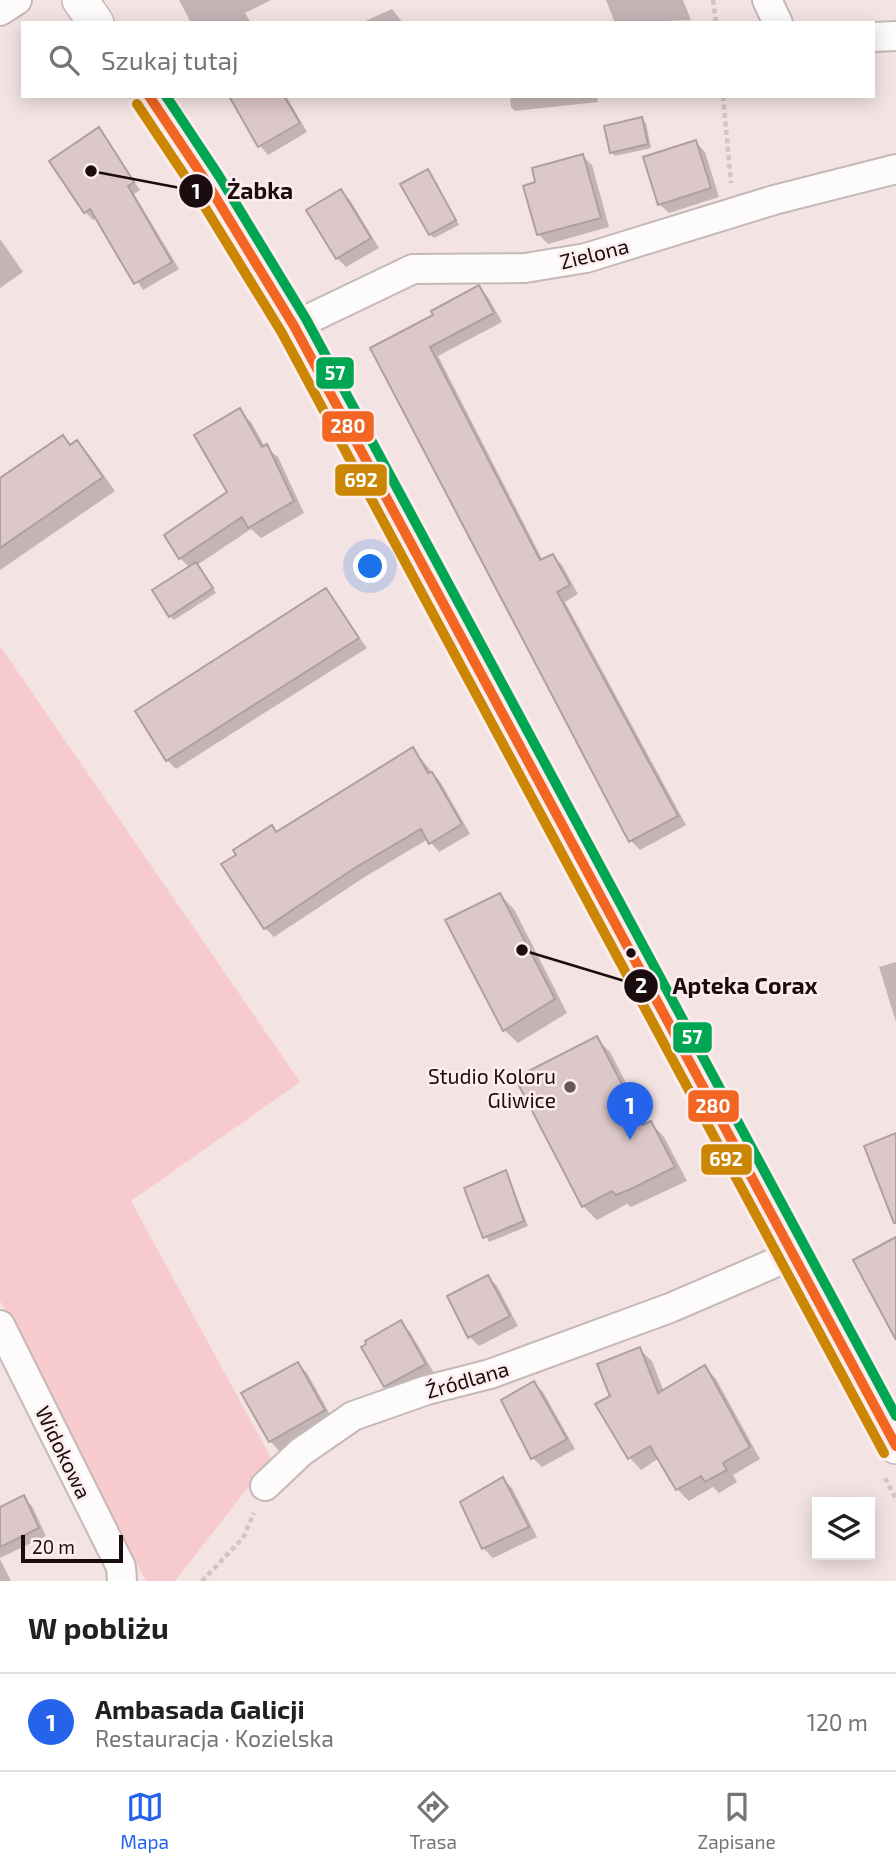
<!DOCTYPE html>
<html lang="pl">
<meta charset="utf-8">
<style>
:root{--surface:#fff;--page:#f2f2f2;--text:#202124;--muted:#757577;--line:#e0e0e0;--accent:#2563eb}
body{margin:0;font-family:"Exo 2",sans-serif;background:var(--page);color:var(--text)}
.controls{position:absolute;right:21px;bottom:21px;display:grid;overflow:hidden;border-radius:0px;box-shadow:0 4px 18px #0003}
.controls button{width:63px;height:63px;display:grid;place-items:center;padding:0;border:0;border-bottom:2px solid var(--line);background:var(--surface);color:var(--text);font:35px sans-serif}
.scale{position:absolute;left:21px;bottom:18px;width:102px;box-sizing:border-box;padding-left:7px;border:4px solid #1b0d0f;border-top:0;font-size:19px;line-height:24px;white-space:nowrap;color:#1b0d0f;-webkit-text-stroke:5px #feedee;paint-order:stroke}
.you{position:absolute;left:371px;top:567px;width:24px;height:24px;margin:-18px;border:5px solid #fff;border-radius:50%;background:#1a73e8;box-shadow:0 0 0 10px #1a73e833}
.badge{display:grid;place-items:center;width:46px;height:46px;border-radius:50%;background:var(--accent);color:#fff;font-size:23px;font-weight:700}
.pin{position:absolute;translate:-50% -58px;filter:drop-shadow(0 2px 4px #0008)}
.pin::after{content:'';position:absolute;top:37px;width:24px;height:21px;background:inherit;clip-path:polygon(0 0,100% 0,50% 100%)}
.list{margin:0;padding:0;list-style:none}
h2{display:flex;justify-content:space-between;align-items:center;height:91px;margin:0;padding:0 28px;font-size:30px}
h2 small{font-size:23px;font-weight:400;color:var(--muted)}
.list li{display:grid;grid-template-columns:46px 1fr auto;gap:21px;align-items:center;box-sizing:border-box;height:98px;padding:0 28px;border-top:2px solid var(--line)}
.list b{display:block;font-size:26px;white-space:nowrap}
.list p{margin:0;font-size:23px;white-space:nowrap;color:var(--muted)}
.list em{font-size:23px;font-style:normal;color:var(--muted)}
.icon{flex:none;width:38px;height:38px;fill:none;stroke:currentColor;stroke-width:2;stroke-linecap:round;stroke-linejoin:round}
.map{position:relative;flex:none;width:896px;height:1581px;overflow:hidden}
.search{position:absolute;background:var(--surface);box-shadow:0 4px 18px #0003;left:21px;right:21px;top:21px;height:77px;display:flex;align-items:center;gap:18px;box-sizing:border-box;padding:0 24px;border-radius:0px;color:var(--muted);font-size:26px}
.sheet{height:189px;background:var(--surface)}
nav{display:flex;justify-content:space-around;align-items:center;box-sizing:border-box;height:98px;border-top:2px solid var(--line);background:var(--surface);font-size:19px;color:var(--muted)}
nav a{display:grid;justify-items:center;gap:4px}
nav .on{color:var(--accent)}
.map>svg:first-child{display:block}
</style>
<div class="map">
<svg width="896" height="1581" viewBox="0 0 896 1581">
<rect width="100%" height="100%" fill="#f4e3e3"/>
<path fill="#f7cacd" d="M0,646L300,1082L131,1201L271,1458L175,1581H146L0,1301Z"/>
<path fill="#0003" d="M179,0H271L245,13L251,23H191Z
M606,0H683L691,20L615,23Z
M392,9L403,23H361Z
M232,96H286L307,132L268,155L260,146Z
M510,96H597L598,102L515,111L511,107Z
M641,119L646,123L651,148L615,156L611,152Z
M99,130L140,190L134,194L179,269L143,290L97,217L93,220L85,212L51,161Z
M696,142L705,152L719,197L669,213L659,204Z
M583,156L592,165L609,227L548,244L538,234L537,183Z
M427,171L459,225L434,238L430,234Z
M341,191L350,200L379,248L346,267L337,258Z
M0,239L23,272L0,288Z
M479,288L488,297L502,322L438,356L543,561L553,556L562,565L578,594L565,602L686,825L640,850L631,841L402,401L436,316Z
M239,411L251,422L265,447L278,457L304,513L261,538L251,529L197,565L216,593L174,620L170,616L190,568L180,558L230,493Z
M63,437L72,445L76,442L90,456L115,491L0,570V480Z
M326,591L367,648L176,769L167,760Z
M413,749L441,783L470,834L439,852L428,839L363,878L274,937L265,928L271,827L277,833Z
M500,895L514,909L567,1013L518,1043L504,1030Z
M896,962V1022L879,967Z
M597,1039L610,1052L648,1125L651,1123L664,1137L687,1181L631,1207L627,1204L597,1220L583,1206Z
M506,1172L528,1226L489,1242L466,1189Z
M488,1277L497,1286L518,1326L479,1346L470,1337Z
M401,1322L410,1332L434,1373L395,1395L385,1386Z
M640,1350L652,1361L664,1392L705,1367L716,1379L760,1459L733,1475L737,1482L719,1493L713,1487L689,1501L677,1489L659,1458L641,1470L630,1458L598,1405L612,1397Z
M298,1364L307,1373L333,1420L279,1451L270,1441Z
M534,1383L543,1392L575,1449L542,1467L533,1458L503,1401Z
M503,1479L512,1488L537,1537L493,1558L483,1548L462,1503Z
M24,1498L32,1506L46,1536L0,1558V1508Z
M0,1559L11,1581H0Z"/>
<path fill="#ddc8c9" stroke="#afa0a0" stroke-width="2" d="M229,96H284L300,123L258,147Z
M642,117L648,144L610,153L604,126Z
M99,127L134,182L128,186L172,262L134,284L90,209L84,213L49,161Z
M696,140L711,188L658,205L643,157Z
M583,154L601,218L537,235L523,186L535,182L532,168Z
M428,169L456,220L429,235L400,184Z
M341,189L371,238L336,259L306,210Z
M479,285L494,313L430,347L540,560L553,554L570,585L557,592L678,816L629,842L370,348L433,315L431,311Z
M240,408L262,447L267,444L294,501L248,528L242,517L179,559L164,535L227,492L194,435Z
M63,435L70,445L77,440L103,477L0,548V478Z
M196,562L213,588L169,617L152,590Z
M326,588L359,638L166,761L135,711Z
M413,747L428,773L432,772L462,824L429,844L421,829L353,869L264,929L221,864L236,855L233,850L272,825L276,832Z
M500,893L555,999L503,1031L445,920Z
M597,1036L643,1125L651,1121L675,1167L631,1189L616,1195L612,1191L582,1207L515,1078Z
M896,1133V1223H894L864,1146Z
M506,1170L524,1221L483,1238L464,1188Z
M896,1237V1340L853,1260Z
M488,1275L510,1316L468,1338L447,1296Z
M401,1320L426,1364L384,1387L361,1347L366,1344L365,1341Z
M640,1347L658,1393L705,1365L750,1447L723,1463L727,1470L705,1482L701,1476L676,1490L650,1446L628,1459L595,1404L610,1396L597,1364Z
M298,1362L325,1410L269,1442L241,1393Z
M534,1381L567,1439L531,1459L501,1400Z
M503,1477L529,1527L482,1549L460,1502Z
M24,1495L39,1528L0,1547V1507Z"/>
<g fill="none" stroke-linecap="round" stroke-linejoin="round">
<g stroke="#c7b8b8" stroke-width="32">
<path id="minor" d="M767,0L778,23
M0,11L17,0
M873,37L896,36
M294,326L413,269L525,268L586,258L774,200L896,169
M0,1325L121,1567L122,1581
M265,1486L301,1452L353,1416L427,1390L490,1374L670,1308L793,1255"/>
</g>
<g stroke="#c7b8b8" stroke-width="38">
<path id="tertiary" d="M80,0L96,23
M149,96L207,183L294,326L896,1446"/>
</g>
<path stroke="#cdc7c7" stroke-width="4.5" stroke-dasharray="5 3.5" stroke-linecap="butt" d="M713,0L716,23
M723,96L731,183
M885,1478L896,1499
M202,1581L243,1538L254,1513"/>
<use href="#minor" stroke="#fdfbfb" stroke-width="28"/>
<use href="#tertiary" stroke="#fdfbfb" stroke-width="35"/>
<g stroke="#feedee" stroke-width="16">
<path id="bus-1" d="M149,96L207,183L294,326L896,1446"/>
</g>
<g stroke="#feedee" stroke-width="16">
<path id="bus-2" d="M137,104L195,191L282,333L884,1453"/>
</g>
<g stroke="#feedee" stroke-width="16">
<path id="bus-3" d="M166,96L219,176L306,319L896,1416"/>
</g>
<use href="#bus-1" stroke="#f26522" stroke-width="10"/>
<use href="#bus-2" stroke="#cb8703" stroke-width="10"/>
<use href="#bus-3" stroke="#00a651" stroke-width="10"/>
</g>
<circle fill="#1b0d0f" stroke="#feedee" stroke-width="2.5" cx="631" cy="953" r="6"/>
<circle fill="#675859" stroke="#feedee" stroke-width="2.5" cx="570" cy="1087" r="7"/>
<g text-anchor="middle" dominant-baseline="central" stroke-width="5" stroke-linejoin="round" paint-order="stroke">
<g font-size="21" fill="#1b0d0f" stroke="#feedee">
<text transform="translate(594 253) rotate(-14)">Zielona</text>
<text transform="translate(467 1379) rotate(-16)">Źródlana</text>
<text transform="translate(64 1452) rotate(64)">Widokowa</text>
</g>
<g font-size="21" fill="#1b0d0f" stroke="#feedee" text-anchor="end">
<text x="556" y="1075">Studio Koloru<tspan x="556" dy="24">Gliwice</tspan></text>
</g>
</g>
<path fill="none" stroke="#1b0d0f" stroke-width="2.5" d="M91 171L196 191M522 950L641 986"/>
<g fill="#1b0d0f" stroke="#feedee" stroke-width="2.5">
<circle cx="91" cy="171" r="7"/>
<circle cx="522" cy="950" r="7"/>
<circle cx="196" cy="191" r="18"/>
<circle cx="641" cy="986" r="18"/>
</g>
<g font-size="21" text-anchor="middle" font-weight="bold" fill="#fff">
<text x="196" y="199">1</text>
<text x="641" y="993">2</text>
</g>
<g font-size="23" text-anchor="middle" font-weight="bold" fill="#1b0d0f" stroke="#feedee" stroke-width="5" stroke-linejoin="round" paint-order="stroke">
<text x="260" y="199">Żabka</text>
<text x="745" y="994">Apteka Corax</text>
</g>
<g stroke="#feedee" stroke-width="2.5">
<rect x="315" y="356" width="40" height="34" rx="7" fill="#00a651"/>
<rect x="321" y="410" width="54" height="33" rx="7" fill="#f26522"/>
<rect x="334" y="463" width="54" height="34" rx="7" fill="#cb8703"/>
<rect x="672" y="1021" width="41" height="33" rx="7" fill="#00a651"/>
<rect x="687" y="1089" width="53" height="34" rx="7" fill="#f26522"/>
<rect x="700" y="1143" width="53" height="33" rx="7" fill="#cb8703"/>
</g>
<g font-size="19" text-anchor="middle" font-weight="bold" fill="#fff">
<text x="335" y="380">57</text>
<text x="348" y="433">280</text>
<text x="361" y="487">692</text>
<text x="692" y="1044">57</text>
<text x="713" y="1113">280</text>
<text x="726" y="1166">692</text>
</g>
</svg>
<div class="controls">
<button><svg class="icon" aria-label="layers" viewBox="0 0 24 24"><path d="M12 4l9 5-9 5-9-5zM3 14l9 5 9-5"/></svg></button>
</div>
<div class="scale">20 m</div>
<div class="you"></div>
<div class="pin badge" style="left:630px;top:1140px">1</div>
<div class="search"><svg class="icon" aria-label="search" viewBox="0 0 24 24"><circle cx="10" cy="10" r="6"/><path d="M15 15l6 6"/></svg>Szukaj tutaj</div>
</div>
<section class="sheet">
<h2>W pobliżu<small></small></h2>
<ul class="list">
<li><span class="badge">1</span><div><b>Ambasada Galicji</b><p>Restauracja · Kozielska</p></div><em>120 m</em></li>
</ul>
</section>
<nav>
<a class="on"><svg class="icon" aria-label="map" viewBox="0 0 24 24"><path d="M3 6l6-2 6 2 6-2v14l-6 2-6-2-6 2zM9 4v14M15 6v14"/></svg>Mapa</a>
<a><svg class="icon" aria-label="directions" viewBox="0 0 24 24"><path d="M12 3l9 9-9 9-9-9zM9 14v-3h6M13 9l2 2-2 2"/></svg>Trasa</a>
<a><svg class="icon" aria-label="saved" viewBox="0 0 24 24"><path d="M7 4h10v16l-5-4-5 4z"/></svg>Zapisane</a>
</nav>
